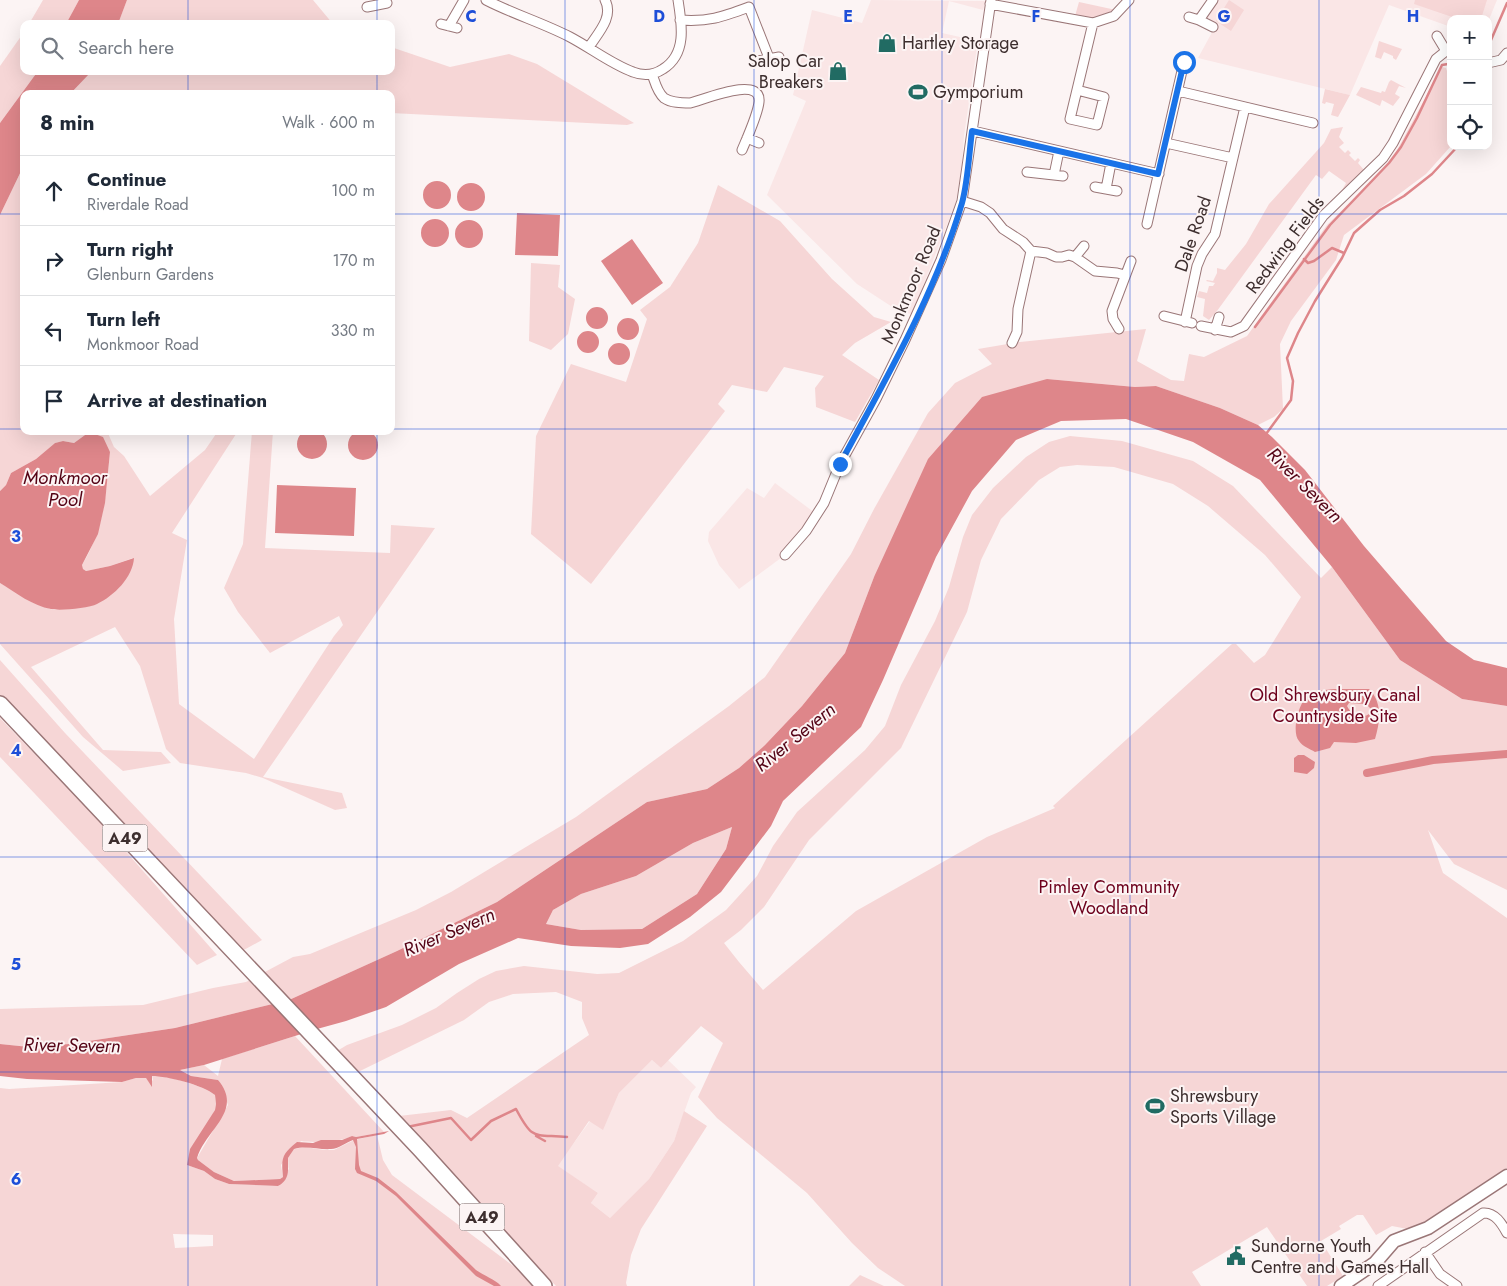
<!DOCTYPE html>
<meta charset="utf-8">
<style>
:root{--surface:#fff;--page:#f2f2f3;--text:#1f2937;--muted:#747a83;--line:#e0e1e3}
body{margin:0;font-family:Jost,sans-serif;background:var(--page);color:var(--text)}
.controls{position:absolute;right:15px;top:15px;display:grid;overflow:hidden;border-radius:10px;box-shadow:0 5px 20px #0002}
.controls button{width:45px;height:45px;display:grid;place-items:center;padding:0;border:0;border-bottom:1px solid var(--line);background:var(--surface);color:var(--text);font:25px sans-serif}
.stop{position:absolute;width:15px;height:15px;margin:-11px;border:4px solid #1a73e8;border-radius:50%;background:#fff}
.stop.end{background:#1a73e8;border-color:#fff;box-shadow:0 1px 5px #0008}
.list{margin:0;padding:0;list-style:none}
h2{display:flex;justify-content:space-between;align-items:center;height:65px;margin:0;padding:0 20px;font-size:21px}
h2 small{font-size:16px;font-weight:400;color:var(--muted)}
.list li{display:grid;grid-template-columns:32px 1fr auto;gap:15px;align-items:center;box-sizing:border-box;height:70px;padding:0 20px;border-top:1px solid var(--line)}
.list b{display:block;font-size:19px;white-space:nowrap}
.list p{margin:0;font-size:16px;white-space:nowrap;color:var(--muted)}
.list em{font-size:16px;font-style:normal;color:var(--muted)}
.icon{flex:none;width:28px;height:28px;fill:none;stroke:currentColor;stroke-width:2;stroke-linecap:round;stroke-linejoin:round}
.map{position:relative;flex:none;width:1507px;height:1286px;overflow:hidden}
.search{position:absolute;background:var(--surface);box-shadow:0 5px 20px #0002;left:20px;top:20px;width:375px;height:55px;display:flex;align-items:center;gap:12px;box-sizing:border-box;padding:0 18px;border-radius:10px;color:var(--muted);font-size:19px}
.panel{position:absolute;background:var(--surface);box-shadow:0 5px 20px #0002;left:20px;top:90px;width:375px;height:345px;border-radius:10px}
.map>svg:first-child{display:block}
</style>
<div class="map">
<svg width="1507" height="1286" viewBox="0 0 1507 1286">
<rect width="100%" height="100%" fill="#fcf4f4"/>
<path fill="#fae6e6" d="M871,0L986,1L983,10L949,1L942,33L978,41L964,136L962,165L956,202L912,314L900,312L857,284L767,195L806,101L793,95L812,10L862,23Z
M1217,0H1497L1488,22V19H1451V27L1389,5L1350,95L1198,58L1216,25L1205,19Z
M775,483L815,513L785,555L739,589L719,565L708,541L709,532L747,488L764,498Z
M652,1060L661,1068L668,1060L696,1087L691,1093L674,1141L649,1179L610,1218L591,1203L598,1193L557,1166L590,1121L603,1129L619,1093Z"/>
<path fill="#f6d6d6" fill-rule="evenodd" d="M43,0H79L66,24H29Z
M127,0H313L333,24H118Z
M1229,0L1244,10L1231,31L1216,21Z
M1415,0H1487L1481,19H1458L1414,4Z
M1079,2L1116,10C1103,19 1091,19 1075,16Z
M24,32V71H38L0,123V66Z
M1379,41L1402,49L1396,60L1393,58V56L1384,52L1381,59L1375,57Z
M391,47L450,67L509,54L537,64L634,123L627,125L391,113V94H70L92,71H391Z
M1442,67L1446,68L1447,71L1451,75V146L1426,174L1344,235L1336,260L1291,321L1280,344L1283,409L1274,417L1258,425L1220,408L1156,386L1135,387L1047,379L874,577L845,653L802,706L765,745L739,768L707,789L647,802L497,902L397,951L289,1000L175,1028L69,1044L29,1047L0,1044V1009L143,1005L213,988L246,982L293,957L310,954L416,910L451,892L576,817L729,706L765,677L851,554L874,509L928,413L955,383L992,364L978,349L1020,342L1146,329L1137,361L1171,380L1184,381L1189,354L1204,357L1247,336L1327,225L1390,163Z
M1391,80L1406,88L1399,86L1395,94L1400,97L1393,106L1382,100L1380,106L1356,95L1361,87L1381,93L1382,91L1385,92L1389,82Z
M1325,89L1350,95L1338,117L1331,115L1334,104L1326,102L1325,104L1322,103Z
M1343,127L1339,137L1344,143L1339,147L1345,153L1348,150L1351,153L1349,155L1355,161L1358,158L1360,160L1358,163L1364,170L1341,192L1346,183L1329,171L1322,179L1316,175L1217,311L1209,320L1203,316L1205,299L1197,297L1199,291L1207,293L1209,286H1213L1215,283L1206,281L1207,280L1213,281L1217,273V268L1225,270L1246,244L1269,204L1324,143L1331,129Z
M24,165V431H107L114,447L124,456L150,496L205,450L218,431H238L172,533L187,540L174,619L179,704L254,759L334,636L343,625L339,616L270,653L238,612L224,588L243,544L252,431H273L265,548L390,553L391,525L435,528L263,777L342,793L347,808L335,810L263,778L246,773L180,763L166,749L140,666L115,627L31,667L103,750L161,752L171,763L123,771L83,737L0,644V583L35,603L53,610L96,604L133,558L110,566L86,571L83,569L82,565C105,527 106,494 110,452L85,435L74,443L63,441L55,443L36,459L11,473L6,485L0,491V215Z
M718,185L780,221L832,279L874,317L891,322L855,343L842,355L879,380L855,422L816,407L815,388L824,376L784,367L767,392L732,385L718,404L725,411L591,584L531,534L536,436L571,364L626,382L647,319L640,310L670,287L698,243Z
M531,263L560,265L558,287L575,299L568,334L551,350L529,341Z
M1070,436L1122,441L1193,461L1233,486L1321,578L1332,567L1400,660L1462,699L1507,706V890L1454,864L1428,830L1443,873L1507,918V1168L1431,1221L1413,1230L1392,1226L1376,1235L1363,1215H1357L1339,1226L1341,1229L1321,1241L1343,1276L1327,1286H1307L1267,1227L1192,1272L1201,1286H905L878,1268L852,1243L807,1193L717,1118L698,1097L723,1043L701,1026L661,1068L652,1060L619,1093L603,1130L589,1121L558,1166L598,1193L591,1203L610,1218L649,1179L674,1141L684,1111L707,1126L641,1229L631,1255L626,1283L627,1286H556L399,1116L451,1110L467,1118L589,1035L582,1018V1002L556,992L513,994L489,1002L464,1020L358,1072L337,1051L347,1045L402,1025L436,1008L457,993L479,979L496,971L524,966L597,974L619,973L683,941L726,910L757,876L773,846L797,812L865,750L885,726L901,685L935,621L949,587L963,537L972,515L993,488L1026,457L1049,442ZM1077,465L1114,467L1173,484L1208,506L1265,555L1301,597L1265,655L1254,663L1236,644H1232L1053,806L1055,808L987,837L856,911L763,990L739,962L724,943L741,930L764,907L809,840L901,748L967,612L981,560L1001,519L1039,480L1060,467Z
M0,660L65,733L262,940L242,951L22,719L0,695Z
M0,718L100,822L217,955L197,965L0,757Z
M732,827L726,849L697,894L642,929L581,930L546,924L553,910L581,894L636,876L693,843Z
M295,1036L384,1132L356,1137L352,1136C341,1142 313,1143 301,1141L281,1165L283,1177L280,1179L234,1181L214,1172L198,1160L197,1158L228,1105L218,1080L191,1076L180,1070L204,1065L218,1076L222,1059Z
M152,1075C167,1076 203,1085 215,1095L216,1104L215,1110L187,1165L204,1171L215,1179L229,1184L278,1186L289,1169L288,1158L294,1149L305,1147L324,1150H334L354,1140L377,1135L383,1160L392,1175L516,1268L533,1286H0V1088L9,1089L122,1082L136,1078H146L150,1083L153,1080ZM173,1234L213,1235V1246L175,1248Z
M860,1275L884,1286H849Z"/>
<path fill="#de868a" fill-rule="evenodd" d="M79,0H127L118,24H66Z
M38,71H92L70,94H24V165L0,215V123Z
M423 195a14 14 0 1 1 28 0a14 14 0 1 1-28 0Z
M457 197a14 14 0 1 1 28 0a14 14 0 1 1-28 0Z
M517,213L560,215L558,256L515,255Z
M421 233a14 14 0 1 1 28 0a14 14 0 1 1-28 0Z
M455 234a14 14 0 1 1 28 0a14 14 0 1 1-28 0Z
M632,239L663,283L632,305L601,261Z
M586 318a11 11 0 1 1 22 0a11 11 0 1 1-22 0Z
M617 329a11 11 0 1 1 22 0a11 11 0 1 1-22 0Z
M577 342a11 11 0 1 1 22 0a11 11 0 1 1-22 0Z
M608 354a11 11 0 1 1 22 0a11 11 0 1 1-22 0Z
M1047,379L1135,387L1156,386L1220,408L1258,425L1272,437L1305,470L1364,546L1446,641L1474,660L1507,668V706L1462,699L1400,660L1332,567L1260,480L1193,442L1126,419L1061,421L1016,440L972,491L936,557L883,680L861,727L783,801L771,826L721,892L690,917L648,944L620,948L571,946L518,938L459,964L386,1007L346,1021L317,1029L204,1065L180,1070L191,1076L218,1080C244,1111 206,1129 197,1158L198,1160L214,1172L234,1181L280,1179L283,1177C281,1158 282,1154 297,1142L313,1143L321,1140H342L352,1136L356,1137L389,1131L384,1134L357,1139L359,1165L361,1171L378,1178L396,1192L476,1270C484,1276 495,1279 501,1286H494L476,1276L396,1196L376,1181L357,1173L355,1169L356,1147L353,1140C347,1142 338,1149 331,1149C319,1150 306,1145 294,1149L288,1158C288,1171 290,1179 278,1186L229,1184L215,1179L204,1171L187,1165L190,1149L215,1110L216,1104L215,1095C203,1085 167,1076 152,1076V1087L146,1078H136L122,1082L27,1079L0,1076V1044L29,1047L69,1044L175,1028L289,1000L397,951L497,902L647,802L707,789L739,768L765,745L802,706L845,653L874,577L928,459L982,397ZM732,827L726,849L697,894L642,929L581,930L546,924L553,910L581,894L636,876L693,843Z
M297 444a15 15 0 1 1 30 0a15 15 0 1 1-30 0Z
M348 445a15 15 0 1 1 30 0a15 15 0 1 1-30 0Z
M92,433L103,437L110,452L105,503L98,534L82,565L83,569L86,571L110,566L134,558C133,577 114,596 97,604C89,608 60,611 51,609C33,606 16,593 0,583V491L6,485L11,473L36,459L55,443L63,441L74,443L85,435Z
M277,485L356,488L354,536L275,533Z
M1335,689H1369C1383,703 1380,722 1375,739L1356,743L1334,742L1330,748L1315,752C1310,749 1302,746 1299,741C1291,732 1299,703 1307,696C1314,690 1326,690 1335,689ZM1349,703L1366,704L1370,708L1372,712C1362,720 1353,717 1347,706Z
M1298,755H1304L1315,762L1314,768L1307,774L1294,772V758Z"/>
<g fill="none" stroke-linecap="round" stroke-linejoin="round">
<path stroke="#de868a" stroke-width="2.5" d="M1488,47L1507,3
M1304,259L1308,263L1314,261L1332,248L1344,253
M1255,327L1330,225L1389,163L1401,147L1417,118L1442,65L1448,64L1451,71
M1266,434L1291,400L1293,381L1287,358L1298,333L1315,301L1342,258L1354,233L1380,210L1404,196L1432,174L1458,146
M407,1127L451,1118L471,1140L491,1121L516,1109C533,1141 533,1134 567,1137
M536,1136L545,1141"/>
<path stroke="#de868a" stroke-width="8" d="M1367,773L1433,760L1507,754"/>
<g stroke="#9a7677" stroke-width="11">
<path id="minor" d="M486,0C513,14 543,23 570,37C591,48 611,64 633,72C643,76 654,75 663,69C687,54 682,25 678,0
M990,4L1093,23L1114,16L1129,0
M367,7L387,3
M1189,17L1199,20L1213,0
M680,20C709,22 722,17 749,7L769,58
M1199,20L1213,27
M441,24L457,28
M449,26L464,0
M1437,36L1446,51
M589,47C598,33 614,17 605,0
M757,61L779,57
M1488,63L1501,60L1507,53
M652,74C655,82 657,92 664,98C671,103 682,103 690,103C701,101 762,74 759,102C758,114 747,138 742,150
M1077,90L1104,97L1097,125L1070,119L1093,23
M1178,91L1313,123
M973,131L1159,174
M747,138L759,143
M1166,143L1233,158
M1027,172L1063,176
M1054,175L1059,151
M1095,187L1117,191
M1106,189L1111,163
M962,201L981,207L990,213L1003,229L1023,242L1031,251L1047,253L1056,257H1062L1069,255L1075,257L1095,271L1117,273L1125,275
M1147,224L1184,62L1179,61
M1075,257L1084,246
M1164,316L1192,323
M1185,322L1197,266L1202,254L1215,234L1245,107
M1201,326L1231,332L1244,326L1323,216L1383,158L1393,143L1436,59L1446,51H1451
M1119,329L1113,319L1112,311L1131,261
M1215,330L1219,317
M1012,343L1017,332L1018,309L1031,251
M785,555L806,531L824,503L840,464L876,399L905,340L941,260L962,201L991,0
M1425,1252L1440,1274L1457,1286
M1378,1286L1483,1213C1495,1212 1502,1224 1507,1233"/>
</g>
<g stroke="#9a7677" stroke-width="15">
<path id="secondary" d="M1341,1286L1375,1263L1394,1241L1428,1228L1507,1176"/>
</g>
<g stroke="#9a7677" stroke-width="18">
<path id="trunk" d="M0,704L420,1149L544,1286"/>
</g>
<use href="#minor" stroke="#fff" stroke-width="9"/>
<use href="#secondary" stroke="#fff" stroke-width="12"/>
<use href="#trunk" stroke="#fff" stroke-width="15"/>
</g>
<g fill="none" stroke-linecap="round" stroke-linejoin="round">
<path stroke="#1a73e8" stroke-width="6" d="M840,464C885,380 935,295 962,203C968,181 969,154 972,131L1158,174L1184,62"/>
</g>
<path fill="none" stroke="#1d4ed8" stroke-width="1" stroke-opacity="0.55" d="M188,0V24M377,0V24M565,0V1286M754,0V1286M942,0V1286M1130,0V1286M1319,0V1286M188,71V94M377,71V94M0,214H24M391,214H1507M0,429H24M391,429H1507M188,431V1286M377,431V1286M0,643H1507M0,857H1507M0,1072H1507"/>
<defs>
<g id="shop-bare" transform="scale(1.5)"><path d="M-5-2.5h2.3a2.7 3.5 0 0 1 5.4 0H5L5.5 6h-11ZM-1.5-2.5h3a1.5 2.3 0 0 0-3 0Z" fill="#216b63" stroke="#fcf4f4" stroke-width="2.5" paint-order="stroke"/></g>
<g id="stadium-bare" transform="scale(1.5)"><path d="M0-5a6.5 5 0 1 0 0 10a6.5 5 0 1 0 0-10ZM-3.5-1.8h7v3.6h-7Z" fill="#216b63" stroke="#fcf4f4" stroke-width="2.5" paint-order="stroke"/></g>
<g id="civic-bare" transform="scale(1.5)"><path d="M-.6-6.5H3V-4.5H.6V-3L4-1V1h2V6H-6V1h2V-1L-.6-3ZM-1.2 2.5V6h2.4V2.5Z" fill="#216b63" stroke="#fcf4f4" stroke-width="2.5" paint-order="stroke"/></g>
</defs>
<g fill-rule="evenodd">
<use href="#shop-bare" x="887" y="43"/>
<use href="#shop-bare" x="838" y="71"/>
<use href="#stadium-bare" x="918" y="92"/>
<use href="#stadium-bare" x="1155" y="1106"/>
<use href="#civic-bare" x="1236" y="1256"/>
</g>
<g text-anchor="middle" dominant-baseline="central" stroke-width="4" stroke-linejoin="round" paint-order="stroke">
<g fill="#fcf4f4" stroke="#766969" stroke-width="1">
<rect x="102.5" y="824.5" width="45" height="27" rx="4"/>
<rect x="459.5" y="1203.5" width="45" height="27" rx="4"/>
</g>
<g font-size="16" font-weight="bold" fill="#3d2e2e">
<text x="125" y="838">A49</text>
<text x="482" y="1217">A49</text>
</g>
<g font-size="18" fill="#3d2e2e" stroke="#fcf4f4" text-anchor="start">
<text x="902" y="43">Hartley Storage</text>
<text x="823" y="61" text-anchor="end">Salop Car<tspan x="823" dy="21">Breakers</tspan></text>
<text x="933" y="92">Gymporium</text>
<text x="1170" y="1096">Shrewsbury<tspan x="1170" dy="21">Sports Village</tspan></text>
<text x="1251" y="1246">Sundorne Youth<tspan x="1251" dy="21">Centre and Games Hall</tspan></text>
</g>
<g font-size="18" fill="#3d2e2e" stroke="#fcf4f4">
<text transform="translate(1193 234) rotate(-71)">Dale Road</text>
<text transform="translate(1285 245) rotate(-53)">Redwing Fields</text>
<text transform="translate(911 285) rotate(-67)">Monkmoor Road</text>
</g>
<g font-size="18" fill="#6d001c" stroke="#fcf4f4">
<text x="1335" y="695">Old Shrewsbury Canal<tspan x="1335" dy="21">Countryside Site</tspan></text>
<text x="1109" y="887">Pimley Community<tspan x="1109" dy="21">Woodland</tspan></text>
</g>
<g font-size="19" font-style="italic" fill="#540315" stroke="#fcf4f4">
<text x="65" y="477">Monkmoor<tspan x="65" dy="22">Pool</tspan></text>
<text transform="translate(1305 485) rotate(45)">River Severn</text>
<text transform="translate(795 737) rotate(-39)">River Severn</text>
<text transform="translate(449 932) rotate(-23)">River Severn</text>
<text transform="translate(72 1045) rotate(1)">River Severn</text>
</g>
</g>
<g font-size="16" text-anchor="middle" font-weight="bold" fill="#1d4ed8" stroke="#fcf4f4" stroke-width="4" stroke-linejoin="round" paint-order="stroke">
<text x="471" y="22">C</text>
<text x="659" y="22">D</text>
<text x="848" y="22">E</text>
<text x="1036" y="22">F</text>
<text x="1224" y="22">G</text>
<text x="1413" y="22">H</text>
<text x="16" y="542">3</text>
<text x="16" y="756">4</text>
<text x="16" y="970">5</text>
<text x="16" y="1185">6</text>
</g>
</svg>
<div class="controls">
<button>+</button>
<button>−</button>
<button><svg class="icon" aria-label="locate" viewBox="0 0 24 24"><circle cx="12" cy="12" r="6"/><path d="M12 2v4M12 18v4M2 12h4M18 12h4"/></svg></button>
</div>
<div class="stop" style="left:1184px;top:62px"></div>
<div class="stop end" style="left:840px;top:464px"></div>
<div class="search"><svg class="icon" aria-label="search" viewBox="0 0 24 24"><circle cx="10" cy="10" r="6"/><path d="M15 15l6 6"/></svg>Search here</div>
<section class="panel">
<h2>8 min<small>Walk · 600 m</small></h2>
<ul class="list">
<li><svg class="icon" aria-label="ahead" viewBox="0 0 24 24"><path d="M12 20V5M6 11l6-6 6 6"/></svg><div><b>Continue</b><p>Riverdale Road</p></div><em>100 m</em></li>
<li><svg class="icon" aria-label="right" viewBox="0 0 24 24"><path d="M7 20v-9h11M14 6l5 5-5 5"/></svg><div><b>Turn right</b><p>Glenburn Gardens</p></div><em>170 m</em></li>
<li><svg class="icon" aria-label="left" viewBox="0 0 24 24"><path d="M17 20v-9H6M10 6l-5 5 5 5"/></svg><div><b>Turn left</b><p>Monkmoor Road</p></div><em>330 m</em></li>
<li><svg class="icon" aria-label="arrive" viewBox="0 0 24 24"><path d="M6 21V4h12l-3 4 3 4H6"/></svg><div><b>Arrive at destination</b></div></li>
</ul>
</section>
</div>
